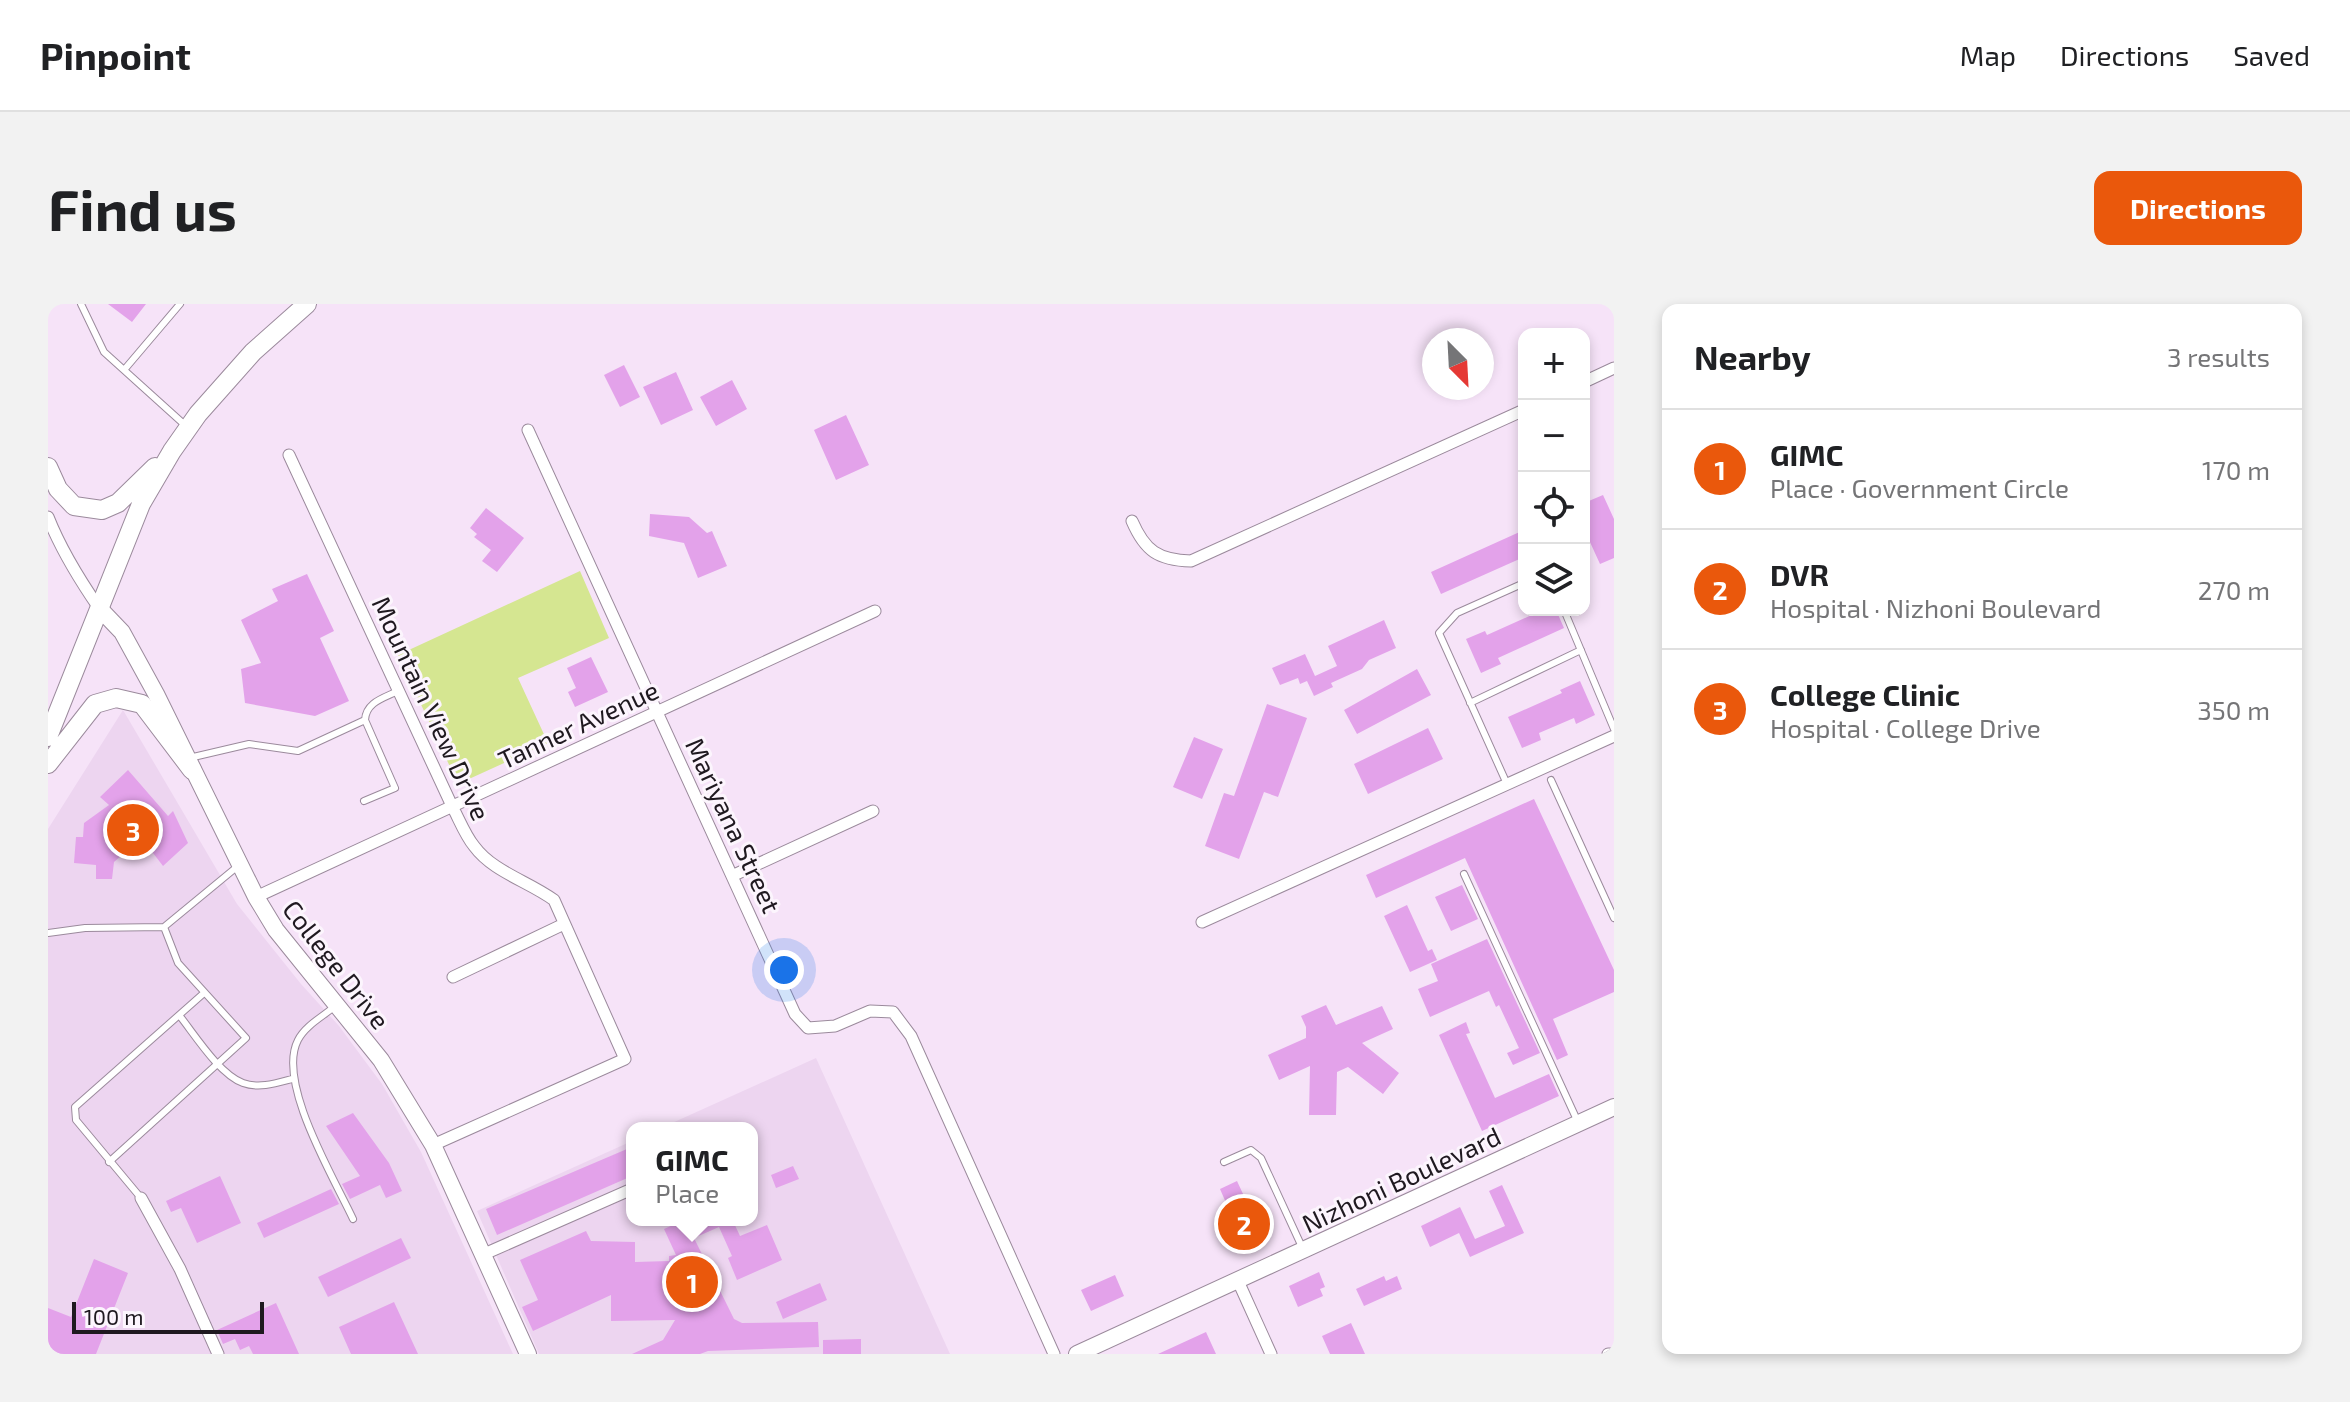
<!DOCTYPE html>
<meta charset="utf-8">
<style>
:root{--surface:#fff;--page:#f2f2f2;--text:#202124;--muted:#757577;--line:#e0e0e0;--accent:#ea580c}
body{margin:0;font-family:"Exo 2",sans-serif;background:var(--page);color:var(--text)}
.controls{position:absolute;right:24px;top:24px;display:grid;overflow:hidden;border-radius:16px;box-shadow:0 4px 12px #0003}
.controls button{width:72px;height:72px;display:grid;place-items:center;padding:0;border:0;border-bottom:2px solid var(--line);background:var(--surface);color:var(--text);font:40px sans-serif}
.compass{position:absolute;left:1374px;top:24px;width:72px;height:72px;border-radius:50%;background:var(--surface);box-shadow:0 4px 12px #0003;rotate:156deg}
.scale{position:absolute;left:24px;bottom:20px;width:192px;box-sizing:border-box;padding-left:8px;border:4px solid #1f1920;border-top:0;font-size:22px;line-height:28px;white-space:nowrap;color:#1f1920;-webkit-text-stroke:6px #fcf5fd;paint-order:stroke}
.you{position:absolute;left:736px;top:666px;width:28px;height:28px;margin:-20px;border:6px solid #fff;border-radius:50%;background:#1a73e8;box-shadow:0 0 0 12px #1a73e833}
.badge{display:grid;place-items:center;width:52px;height:52px;border-radius:50%;background:var(--accent);color:#fff;font-size:26px;font-weight:700}
.pin{position:absolute;translate:-50% -50%;border:4px solid #fff;box-shadow:0 2px 8px #0006}
.popup{position:absolute;left:578px;top:818px;width:132px;height:104px;box-sizing:border-box;display:grid;place-content:center;border-radius:16px;background:var(--surface);filter:drop-shadow(0 2px 6px #0005);font-size:26px;white-space:nowrap;color:var(--muted)}
.popup b{font-size:30px;color:var(--text)}
.popup::after{content:'';position:absolute;left:50%;top:100%;margin-left:-16px;border:16px solid transparent;border-top-color:var(--surface)}
.list{margin:0;padding:0;list-style:none}
h2{display:flex;justify-content:space-between;align-items:center;height:104px;margin:0;padding:0 32px;font-size:34px}
h2 small{font-size:26px;font-weight:400;color:var(--muted)}
.list li{display:grid;grid-template-columns:52px 1fr auto;gap:24px;align-items:center;box-sizing:border-box;height:120px;padding:0 32px;border-top:2px solid var(--line)}
.list b{display:block;font-size:30px;white-space:nowrap}
.list p{margin:0;font-size:26px;white-space:nowrap;color:var(--muted)}
.list em{font-size:26px;font-style:normal;color:var(--muted)}
.icon{flex:none;width:44px;height:44px;fill:none;stroke:currentColor;stroke-width:2;stroke-linecap:round;stroke-linejoin:round}
.map{position:relative;flex:none;width:1566px;height:1050px;overflow:hidden;border-radius:16px}
header{display:flex;align-items:center;gap:48px;box-sizing:border-box;height:112px;padding:0 40px;background:var(--surface);border-bottom:2px solid var(--line)}
header strong{font-size:38px}
nav{display:flex;gap:44px;margin-inline-start:auto;font-size:28px}
.intro{display:flex;align-items:center;justify-content:space-between;box-sizing:border-box;height:192px;padding:0 48px}
h1{margin:0;font-size:56px}
.button{padding:20px 36px;border-radius:16px;background:var(--accent);color:#fff;font-size:28px;font-weight:700}
main{display:flex;gap:48px;padding:0 48px}
aside{flex:1;background:var(--surface);border-radius:16px;box-shadow:0 4px 12px #0003}
.map>svg:first-child{display:block}
</style>
<header>
<strong>Pinpoint</strong>
<nav><a>Map</a><a>Directions</a><a>Saved</a></nav>
</header>
<div class="intro"><h1>Find us</h1><a class="button">Directions</a></div>
<main>
<div class="map">
<svg width="1566" height="1050" viewBox="0 0 1566 1050">
<rect width="100%" height="100%" fill="#f6e3f8"/>
<path fill="#edd5f0" d="M75,406L189,600L253,680L291,722L334,780L373,848L465,1050H0V525Z
M768,754L902,1050H491L429,907L584,837V916H704V824H613Z"/>
<path fill="#d5e691" d="M532,267L561,334L470,374L500,439L410,480L350,351Z"/>
<path fill="#e3a2ea" d="M60,0H98L84,18Z
M576,61L592,93L572,103L556,71Z
M628,68L645,106L613,121L595,83Z
M684,76L699,105L668,122L652,93Z
M798,111L821,161L788,176L766,126Z
M1555,191L1566,215V254L1552,260L1536,225V199Z
M438,204L476,234L449,268L434,257L443,246L426,233L429,230L422,224Z
M602,210L641,213L659,229L664,227L679,262L650,274L636,239L601,232Z
M1476,226V253L1393,290L1383,268Z
M259,270L286,327L272,334L301,397L267,412L197,399L193,365L213,359L193,316L230,297L224,285Z
M1495,306H1508L1516,324L1450,354L1453,360L1433,369L1418,335L1437,327L1439,331Z
M1336,316L1348,344L1321,356L1314,365L1283,379L1285,383L1266,392L1259,377L1252,380L1250,374L1232,381L1224,364L1257,350L1267,372L1289,362L1280,342Z
M543,353L560,388L527,403L520,388L528,384L519,364Z
M1369,365L1383,391L1309,430L1296,406Z
M1532,377L1547,411L1528,420L1526,414L1491,429L1493,436L1474,444L1460,413L1514,389L1512,386Z
M1219,400L1259,414L1230,493L1216,488L1191,555L1157,542L1176,489L1186,492Z
M1380,424L1395,455L1320,490L1306,460Z
M1146,433L1175,445L1154,495L1125,483Z
M80,466L120,512L125,507L140,539L115,562L102,545L82,544L66,558L64,575H48V561L26,559L28,533H35L36,519L61,501L52,493Z
M1486,495L1566,666V688L1505,715L1520,751L1509,756L1417,554L1328,594L1318,571Z
M1414,581L1430,615L1403,627L1387,593Z
M1359,601L1380,647L1384,645L1389,656L1362,668L1336,612Z
M1439,635L1492,749L1465,761L1459,749L1471,744L1451,701L1448,703L1441,687L1382,713L1370,685L1390,677L1383,660Z
M1278,701L1288,721L1334,702L1345,725L1314,739L1351,769L1335,790L1300,763L1289,768L1288,811H1261L1262,762L1231,776L1220,751L1258,734V723L1253,712Z
M1418,718L1422,729L1418,730L1447,794L1501,770L1511,792L1434,827L1391,731Z
M305,809L341,859L354,887L338,894L332,881L302,895L294,880L312,872L278,822Z
M579,845L584,856V872L449,931L438,905Z
M745,862L751,875L728,884L723,871Z
M172,872L193,919L149,939L133,904L123,908L118,897Z
M1189,877L1202,905L1211,902L1224,931L1199,942L1194,931L1183,936L1172,912L1182,908L1172,885Z
M1454,881L1476,929L1422,953L1411,929L1382,943L1373,922L1412,903L1427,935L1457,922L1441,887Z
M283,885L291,900L216,934L209,919Z
M636,916H688L685,917L692,932L719,921L734,956L689,976L680,954L684,952L671,923L646,934L686,1015L694,1019L770,1018L771,1043L660,1047L652,1050H584L615,1036L627,1016L563,1017V991L485,1027L474,1003L490,996L472,956L538,927L543,937L587,938V958L621,957V952L628,951L616,925Z
M353,934L363,954L280,993L270,973Z
M46,955L80,969L48,1050H0V1004L23,1013Z
M1271,968L1277,983L1272,985L1275,992L1250,1003L1241,982Z
M1067,971L1076,992L1043,1007L1033,986Z
M1336,972L1338,977L1349,972L1354,985L1316,1002L1308,985Z
M772,979L779,996L735,1015L728,998Z
M346,998L370,1050H303L291,1023Z
M228,999L251,1050H205L201,1042L192,1046L187,1035L175,1040L169,1026Z
M1303,1019L1317,1050H1282L1274,1032Z
M1158,1028L1168,1050H1110Z
M813,1035V1050H775V1036Z"/>
<g fill="none" stroke-linecap="round" stroke-linejoin="round">
<g stroke="#9b8a9c" stroke-width="8">
<path id="lane" d="M33,0L56,48L138,122
M76,66L132,0
M1516,306L1566,425
M1422,399L1533,346
M141,454L201,440L250,447L317,416
M1503,476L1566,614
M1459,480L1391,329L1409,309L1476,279
M316,497L347,484L317,416C318,398 336,394 350,387
M1416,570L1529,816
M0,629L37,624L116,623L190,562
M286,703C274,713 257,722 250,736C228,778 286,874 305,915
M131,711C147,731 171,770 195,779C211,785 229,779 244,775
M61,858L198,734L130,659L116,623
M1176,858L1203,846L1213,854L1254,943
M93,894L28,816L27,803L156,689"/>
</g>
<g stroke="#9b8a9c" stroke-width="13">
<path id="street" d="M1536,78L1566,64
M480,126L747,710L760,724L787,722L822,707L845,708L863,732L1006,1050
M241,151L404,502C411,515 417,531 426,542C445,568 480,577 506,596L577,755L385,841
M0,213C13,246 31,275 51,304
M1084,217C1097,247 1110,256 1143,257L1476,106
M686,571L825,507
M208,593L827,307
M1154,618L1566,432
M405,673L516,620
M93,894L132,965L170,1050
M434,951L584,885
M1190,977L1223,1050
M1560,1050H1562"/>
</g>
<g stroke="#9b8a9c" stroke-width="18">
<path id="secondary" d="M51,304L74,328L108,390L208,593L228,626L333,756L385,841L480,1050
M1029,1050L1566,803"/>
</g>
<g stroke="#9b8a9c" stroke-width="20">
<path id="primary" d="M0,163L10,185L26,202L54,206L70,199L107,163
M0,433L93,200L124,147L150,110L205,48L259,0
M0,460L47,400L68,394L94,400L144,466"/>
</g>
<use href="#lane" stroke="#fff" stroke-width="6"/>
<use href="#street" stroke="#fff" stroke-width="11"/>
<use href="#secondary" stroke="#fff" stroke-width="16"/>
<use href="#primary" stroke="#fff" stroke-width="18"/>
</g>
<g text-anchor="middle" dominant-baseline="central" stroke-width="6" stroke-linejoin="round" paint-order="stroke">
<g font-size="26" fill="#1f1920" stroke="#fcf5fd">
<text transform="translate(384 404) rotate(65)">Mountain View Drive</text>
<text transform="translate(530 420) rotate(-25)">Tanner Avenue</text>
<text transform="translate(686 521) rotate(65)">Mariyana Street</text>
<text transform="translate(289 660) rotate(52)">College Drive</text>
<text transform="translate(1353 875) rotate(-25)">Nizhoni Boulevard</text>
</g>
</g>
</svg>
<div class="controls">
<button>+</button>
<button>−</button>
<button><svg class="icon" aria-label="locate" viewBox="0 0 24 24"><circle cx="12" cy="12" r="6"/><path d="M12 2v4M12 18v4M2 12h4M18 12h4"/></svg></button>
<button><svg class="icon" aria-label="layers" viewBox="0 0 24 24"><path d="M12 4l9 5-9 5-9-5zM3 14l9 5 9-5"/></svg></button>
</div>
<svg class="compass" viewBox="-18 -18 36 36"><path d="M0-13l5 13h-10z" fill="#e53935"/><path d="M0 13l5-13h-10z" fill="#757577"/></svg>
<div class="scale">100 m</div>
<div class="you"></div>
<div class="pin badge" style="left:644px;top:978px">1</div>
<div class="popup"><b>GIMC</b>Place</div>
<div class="pin badge" style="left:1196px;top:920px">2</div>
<div class="pin badge" style="left:85px;top:526px">3</div>
</div>
<aside>
<h2>Nearby<small>3 results</small></h2>
<ul class="list">
<li><span class="badge">1</span><div><b>GIMC</b><p>Place · Government Circle</p></div><em>170 m</em></li>
<li><span class="badge">2</span><div><b>DVR</b><p>Hospital · Nizhoni Boulevard</p></div><em>270 m</em></li>
<li><span class="badge">3</span><div><b>College Clinic</b><p>Hospital · College Drive</p></div><em>350 m</em></li>
</ul>
</aside>
</main>
